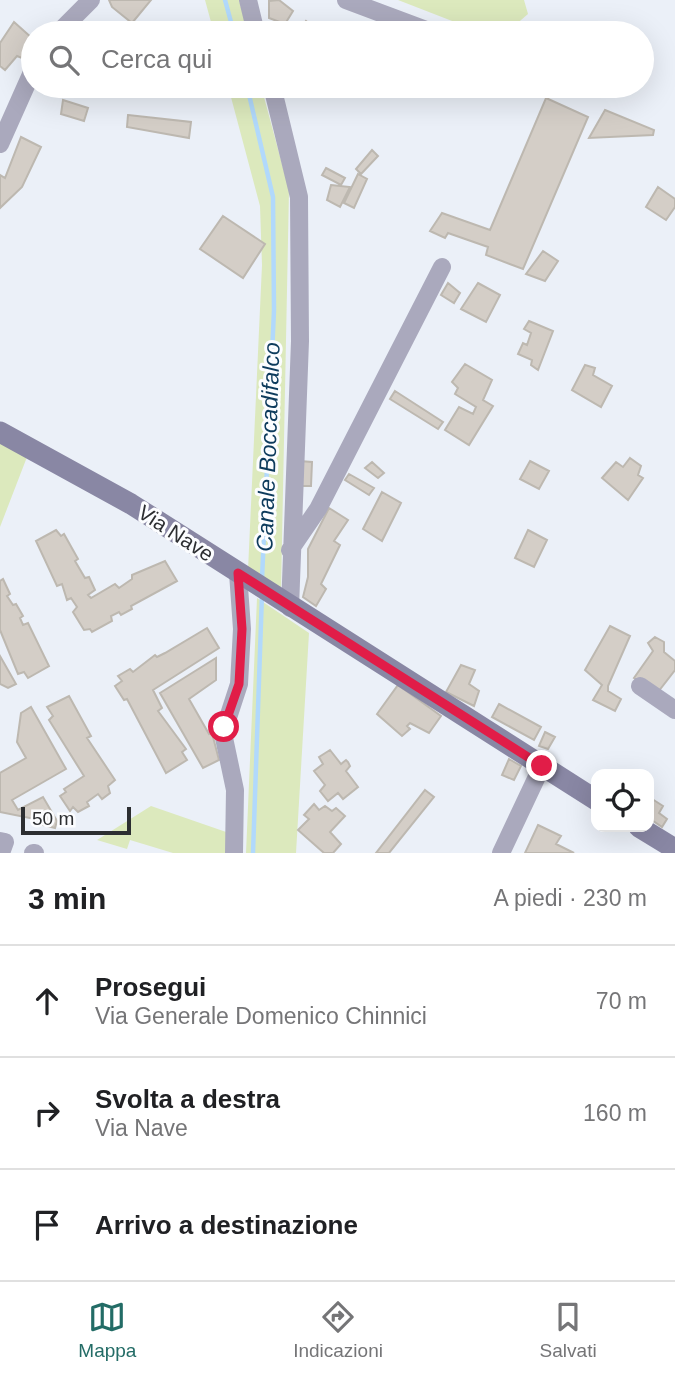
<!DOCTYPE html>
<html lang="it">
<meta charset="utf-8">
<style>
:root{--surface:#fff;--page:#f6f6f6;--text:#202124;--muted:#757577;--line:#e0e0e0;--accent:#236c66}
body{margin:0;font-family:Arial,sans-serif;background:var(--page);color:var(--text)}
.controls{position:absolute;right:21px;bottom:21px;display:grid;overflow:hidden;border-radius:14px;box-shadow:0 7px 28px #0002}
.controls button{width:63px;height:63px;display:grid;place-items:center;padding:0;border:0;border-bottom:2px solid var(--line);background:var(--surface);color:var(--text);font:35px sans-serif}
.scale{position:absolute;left:21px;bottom:18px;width:110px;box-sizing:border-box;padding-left:7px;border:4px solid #2c2e31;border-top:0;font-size:19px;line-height:24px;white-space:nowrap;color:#2c2e31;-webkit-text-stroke:5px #fcfdff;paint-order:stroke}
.stop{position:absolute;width:21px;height:21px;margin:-16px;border:5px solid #e11d48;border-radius:50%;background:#fff}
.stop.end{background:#e11d48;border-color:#fff;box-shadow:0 2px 7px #0008}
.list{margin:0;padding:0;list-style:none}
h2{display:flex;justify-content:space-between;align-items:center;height:91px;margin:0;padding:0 28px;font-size:30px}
h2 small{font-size:23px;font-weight:400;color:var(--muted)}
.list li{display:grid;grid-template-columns:46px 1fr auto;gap:21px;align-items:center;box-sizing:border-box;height:112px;padding:0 28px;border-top:2px solid var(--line)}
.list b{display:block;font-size:26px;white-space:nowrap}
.list p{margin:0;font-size:23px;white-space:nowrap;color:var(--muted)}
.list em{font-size:23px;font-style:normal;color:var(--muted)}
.icon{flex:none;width:38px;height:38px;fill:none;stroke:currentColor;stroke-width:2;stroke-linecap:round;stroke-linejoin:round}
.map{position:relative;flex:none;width:675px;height:853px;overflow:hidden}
.search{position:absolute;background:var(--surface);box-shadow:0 7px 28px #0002;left:21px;right:21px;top:21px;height:77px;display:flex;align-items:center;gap:18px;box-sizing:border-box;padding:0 24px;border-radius:38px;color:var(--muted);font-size:26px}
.sheet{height:427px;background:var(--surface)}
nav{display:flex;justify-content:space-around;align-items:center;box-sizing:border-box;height:98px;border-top:2px solid var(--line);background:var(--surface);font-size:19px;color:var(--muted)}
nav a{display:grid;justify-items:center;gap:4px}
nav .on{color:var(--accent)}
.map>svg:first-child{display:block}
</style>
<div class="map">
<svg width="675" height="853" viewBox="0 0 675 853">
<rect width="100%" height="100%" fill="#ebf0f8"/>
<path fill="#dce9bd" d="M205,0H239L248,33H214Z
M398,0H524L528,14L506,33H483Z
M228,86H261L289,190L281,591L248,570L262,265L260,206Z
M0,443L27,457L0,527Z
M257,598L309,633L296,853H246Z
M151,806L229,833V853H173L130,840L127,849L97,840Z"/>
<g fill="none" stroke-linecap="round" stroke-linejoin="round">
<path stroke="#b1d9fc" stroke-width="4.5" d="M225,0L234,33
M247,86L273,197L274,310L262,579
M253,853L262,594"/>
</g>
<path fill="#d4cec7" stroke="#bdb8b0" stroke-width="2" d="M109,0H151L132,23L112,7Z
M279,0L293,11L285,24L269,18V1Z
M306,21L321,33H297Z
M14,22L33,39V49L27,60L17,56L5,70L0,66V43Z
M546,98L588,117L523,269L486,255L488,247L448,233L445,238L430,231L442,213L490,230Z
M63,100L88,108L84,121L61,114Z
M605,110L654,130L653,135L589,138Z
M128,115L191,122L189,138L127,127Z
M21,137L41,147L22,187L0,208V175L5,178Z
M372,150L378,156L361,174L356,169Z
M326,168L345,178L341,185L322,175Z
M358,174L367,179L354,208L344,203Z
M331,185L350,187L340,207L327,200Z
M658,187L675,199V207L666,220L646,207Z
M223,216L265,244L243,278L200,249Z
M543,251L558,261L545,281L526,274Z
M448,283L460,293L454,303L441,295Z
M478,283L500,295L486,322L461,309Z
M529,321L553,331L538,370L531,365L532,360L518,354L523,343L527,345L531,333L524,329Z
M465,364L492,380L483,400L493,406L469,445L445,430L459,407L473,414L476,407L455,394L458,388L452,382Z
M585,365L595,368L593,375L612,386L601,407L572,390Z
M395,391L443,422L438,429L390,399Z
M630,458L641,466L638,475L643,478L628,500L602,478L616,462L623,467Z
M299,461L312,462L311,486H298Z
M530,461L549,471L539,489L520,479Z
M372,462L384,473L378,478L365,468Z
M349,474L374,488L369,495L345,480Z
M382,492L401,503L382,541L363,529Z
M329,508L348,520L334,541L340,545L321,584L326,589L316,606L303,597L308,577V549Z
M56,530L61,536L64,534L78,559L75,561L85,578L89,577L95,590L88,595L91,598L115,584L119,588L132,579V575L165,561L177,581L131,606L132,609L121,615L119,612L111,616L112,621L92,632L90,629L84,630L73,612L77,607L71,598L67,600L62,584L57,586L36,541Z
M528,530L547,540L534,567L515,558Z
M3,579L10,594L7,596L13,605L16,604L23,616L20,618L23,625L28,623L49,666L28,678L24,672L18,674L0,630V581Z
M610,626L630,636L608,686V691L621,699L615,711L593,700L602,685L585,670Z
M207,628L219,648L153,690L162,708L158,711L186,749L182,752L187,760L166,773L127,699L124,700L115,686L122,681L118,676L130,669L133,672L155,655L157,657L165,653Z
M655,637L664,642V652L675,661V670L658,692L634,678L653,651L648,643Z
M0,656L16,684L8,688L0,684Z
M216,658V680L189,699L209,734L212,733L219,760L203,768L160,693Z
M461,665L475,670L469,684L479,691L474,706L446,692Z
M398,685L441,716L429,733L410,723L407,726L410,729L402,736L377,714Z
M69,696L91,736L87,738L115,780L108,786L110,793L102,799L98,794L87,802L89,806L78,812L73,807L70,811L60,796L66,792L64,789L84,776L49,720L53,716L47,707Z
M499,704L541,727L534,740L492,717Z
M31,707L66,769L12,800L18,810L43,797L57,821L55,828L35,823V819L0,812V773L26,758L17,742L21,713Z
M545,732L555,737L548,749L539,746Z
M330,750L341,764L346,760L348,762L350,766L346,771L358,787L343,799L338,793L328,801L320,791L325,785L314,771L323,764L319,757Z
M509,759L521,766L514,780L502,775Z
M425,790L434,797L389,853H376Z
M649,797L663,806L659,813L667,819L662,827L649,818Z
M314,804L319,810L325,806L332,811L336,808L345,816L330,832L341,844L333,853H324L298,830L309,819L304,815Z
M538,825L561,836L556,844L574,853H525Z"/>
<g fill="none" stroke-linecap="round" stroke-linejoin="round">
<path stroke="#aaa9bd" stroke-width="18" d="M248,0L256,33
M346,0L434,33
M58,33L91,0
M272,86L299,197L300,341L290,608
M0,144L33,70
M290,550L318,509L442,267
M640,686L675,710
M0,841L5,842L1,853
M33,853H35
M234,853L235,790L223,733L239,684L242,629L238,573
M501,853L542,766"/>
<path stroke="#8987a4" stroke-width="21" d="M0,432L131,504L596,800
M639,827L675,849"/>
</g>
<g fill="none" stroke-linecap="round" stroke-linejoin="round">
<path stroke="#e11d48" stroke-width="9" d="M224,727L239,684L242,629L238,573L542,766"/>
</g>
<g text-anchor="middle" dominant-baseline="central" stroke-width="6" stroke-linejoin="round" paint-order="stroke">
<g font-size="21" fill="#2c2e31" stroke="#fcfdff">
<text transform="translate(176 533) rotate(33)">Via Nave</text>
</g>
<g font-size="23" font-style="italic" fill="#0d3b5c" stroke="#fcfdff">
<text transform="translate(268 447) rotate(-88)">Canale Boccadifalco</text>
</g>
</g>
</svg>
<div class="controls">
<button><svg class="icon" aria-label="locate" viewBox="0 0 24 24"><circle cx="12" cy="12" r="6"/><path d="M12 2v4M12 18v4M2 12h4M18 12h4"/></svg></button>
</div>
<div class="scale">50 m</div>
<div class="stop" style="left:224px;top:727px"></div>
<div class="stop end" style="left:542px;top:766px"></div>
<div class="search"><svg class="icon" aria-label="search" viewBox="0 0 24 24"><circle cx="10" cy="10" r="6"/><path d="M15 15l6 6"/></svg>Cerca qui</div>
</div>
<section class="sheet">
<h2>3 min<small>A piedi · 230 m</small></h2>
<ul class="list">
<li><svg class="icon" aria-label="ahead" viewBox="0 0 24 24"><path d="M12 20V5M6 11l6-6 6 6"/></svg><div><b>Prosegui</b><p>Via Generale Domenico Chinnici</p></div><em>70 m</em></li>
<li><svg class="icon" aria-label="right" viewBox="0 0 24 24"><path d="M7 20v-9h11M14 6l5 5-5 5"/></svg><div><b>Svolta a destra</b><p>Via Nave</p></div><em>160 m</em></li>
<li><svg class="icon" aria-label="arrive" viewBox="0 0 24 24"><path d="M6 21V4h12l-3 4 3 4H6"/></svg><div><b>Arrivo a destinazione</b></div></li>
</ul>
</section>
<nav>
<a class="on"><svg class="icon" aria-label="map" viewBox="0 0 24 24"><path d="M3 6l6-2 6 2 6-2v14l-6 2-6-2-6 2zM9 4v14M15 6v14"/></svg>Mappa</a>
<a><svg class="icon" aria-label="directions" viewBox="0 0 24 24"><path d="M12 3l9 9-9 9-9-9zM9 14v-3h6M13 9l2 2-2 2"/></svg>Indicazioni</a>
<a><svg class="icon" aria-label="saved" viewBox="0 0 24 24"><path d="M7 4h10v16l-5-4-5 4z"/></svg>Salvati</a>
</nav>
